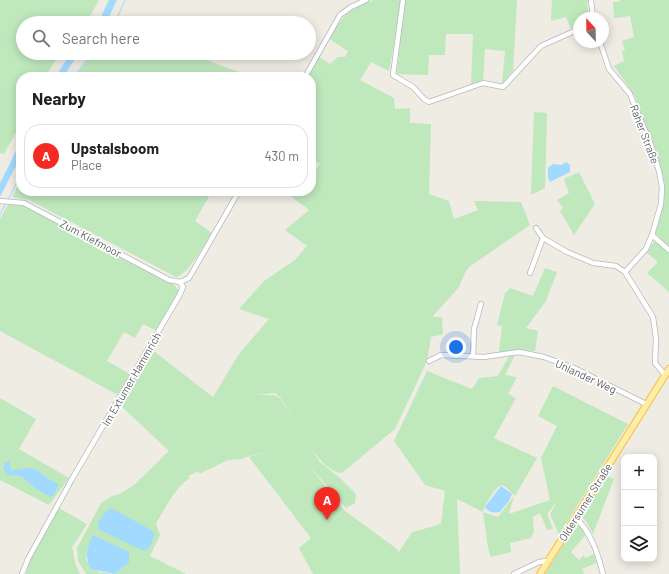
<!DOCTYPE html>
<meta charset="utf-8">
<style>
:root{--surface:#fff;--page:#f2f2f2;--text:#202124;--muted:#757577;--line:#e0e0e0;--accent:#f52b23}
body{margin:0;font-family:Barlow,sans-serif;background:var(--page);color:var(--text)}
.controls{position:absolute;right:12px;bottom:12px;display:grid;overflow:hidden;border-radius:8px;box-shadow:0 2px 10px #0003}
.controls button{width:36px;height:36px;display:grid;place-items:center;padding:0;border:0;border-bottom:1px solid var(--line);background:var(--surface);color:var(--text);font:20px sans-serif}
.compass{position:absolute;left:573px;top:12px;width:36px;height:36px;border-radius:50%;background:var(--surface);box-shadow:0 2px 10px #0003;rotate:338deg}
.you{position:absolute;left:456px;top:347px;width:14px;height:14px;margin:-10px;border:3px solid #fff;border-radius:50%;background:#1a73e8;box-shadow:0 0 0 6px #1a73e833}
.badge{display:grid;place-items:center;width:26px;height:26px;border-radius:50%;background:var(--accent);color:#fff;font-size:13px;font-weight:700}
.pin{position:absolute;translate:-50% -33px;filter:drop-shadow(0 1px 2px #0008)}
.pin::after{content:'';position:absolute;top:21px;width:14px;height:12px;background:inherit;clip-path:polygon(0 0,100% 0,50% 100%)}
.list{margin:0;padding:0;list-style:none}
h2{display:flex;justify-content:space-between;align-items:center;height:52px;margin:0;padding:0 16px;font-size:17px}
h2 small{font-size:13px;font-weight:400;color:var(--muted)}
.list li{display:grid;grid-template-columns:26px 1fr auto;gap:12px;align-items:center;box-sizing:border-box;height:64px;margin:0 8px 8px;padding:0 8px;border:1px solid var(--line);border-radius:16px}
.list b{display:block;font-size:15px;white-space:nowrap}
.list p{margin:0;font-size:13px;white-space:nowrap;color:var(--muted)}
.list em{font-size:13px;font-style:normal;color:var(--muted)}
.icon{flex:none;width:22px;height:22px;fill:none;stroke:currentColor;stroke-width:2;stroke-linecap:round;stroke-linejoin:round}
.map{position:relative;flex:none;width:669px;height:574px;overflow:hidden}
.search{position:absolute;background:var(--surface);box-shadow:0 2px 10px #0003;left:16px;top:16px;width:300px;height:44px;display:flex;align-items:center;gap:10px;box-sizing:border-box;padding:0 14px;border-radius:22px;color:var(--muted);font-size:15px}
.panel{position:absolute;background:var(--surface);box-shadow:0 2px 10px #0003;left:16px;top:72px;width:300px;height:124px;border-radius:16px}
.map>svg:first-child{display:block}
</style>
<div class="map">
<svg width="669" height="574" viewBox="0 0 669 574">
<rect width="100%" height="100%" fill="#efece3"/>
<path fill="#bfe8bd" d="M0,0H99L86,23H23V53H60L45,77H21V123L4,154L0,153Z
M373,0H401V6L389,71L371,62L360,80L394,98L395,109L410,108V123L431,124L429,194L449,201L454,219L478,210L474,201L521,202L530,225L469,267L465,273L459,287L432,317H442L443,334L431,337L427,361L395,429L342,473C318,472 293,416 280,397L275,393L255,395H274L280,398L319,461L341,479L356,494L355,503L346,508L307,463L345,511L397,549L399,552L412,532L438,525L441,523L445,491L425,485L394,441L427,371L472,389L479,378L498,376L509,356L515,355L505,375L517,377L508,394L516,398L494,438L537,458L515,496L506,487L501,485C494,489 485,504 483,512L498,517L514,496L509,514L550,500L541,458L557,426L538,416L553,386L628,424L559,535L550,514L555,505L551,501L554,505L547,514L553,529L547,530L540,513L533,517L534,532L531,538L510,543L511,552L491,557L488,548L483,512L457,499L460,574H313L299,548L311,538L249,457L274,450L246,457L241,459L228,460L199,474V471L188,476L190,478C174,488 166,508 156,523L160,535L150,556L186,574H114L117,571L89,544L86,560L99,572L112,574H86L78,561L77,548L101,503L112,496L120,494L134,485L169,451L119,404L151,349L213,397L239,354L269,319L239,309L264,281L295,260L307,246L285,230L309,210L284,191H311V177L320,164L311,158V135L316,125L311,122V77H308L319,57L330,64L338,57H345L348,51L329,39C344,15 347,10 373,0Z
M404,0H517L513,71L502,84L505,51L485,49L483,82L471,85L473,34H446L445,55H429L428,75L397,74Z
M552,0H588L587,6L591,18H579V26L571,29L566,17L551,21Z
M620,0H669V246L656,234V230L662,208L664,192L658,156L648,133L635,96L614,66L624,61L622,51L625,50L622,41L634,37L630,16L614,18L613,2H619Z
M92,53H187L252,77H75Z
M534,112L547,113L545,188L531,195Z
M579,172L595,204L574,235L560,211L563,208L557,200L569,193L564,179Z
M21,179V191H212L195,221L212,233C204,244 189,274 176,277L29,200L12,197Z
M17,204L23,205L173,284L179,290L178,296L157,331L143,324L135,338L124,332L107,361L130,374L118,395L0,331V219L8,205Z
M655,241L669,252V292L647,273L658,262L646,252Z
M545,268L557,272L546,301L526,328L538,331L535,351L519,350L499,352L502,326L497,325L505,293L510,288L533,296Z
M0,398L36,419L19,449L69,478L49,505L0,480Z
M607,476L614,479L593,534L586,521L581,516Z
M59,508L87,524L72,547L76,566L80,574H26L29,562Z
M577,523L587,533L571,552L579,560L584,555L585,558L594,554L596,563L582,569L584,574H545Z"/>
<path fill="#a2daff" d="M109,0H117L106,23H98Z
M71,53H79L63,77H55Z
M21,141V156L0,197V183Z
M566,162L570,165V172L550,182L548,177V168L553,164L561,165Z
M9,461L11,470C18,471 27,466 34,469C43,473 50,482 59,484L54,495L50,497L35,488L21,476L8,475L3,468L5,462Z
M501,486L512,494L509,501L500,512C494,513 489,513 485,507Z
M111,508L151,530L155,535L149,548L144,551L100,530L98,527C99,518 104,513 111,508Z
M93,535L129,552V563L114,574L91,569C84,556 87,547 93,535Z"/>
<g fill="none" stroke-linecap="round" stroke-linejoin="round">
<path stroke="#a2daff" stroke-width="1" d="M115,23L125,0
M74,77L91,53
M8,200L21,174
M0,215L6,203"/>
<g stroke="#b5b9be" stroke-width="6">
<path id="minor" d="M403,0L393,75L413,87L424,99L429,102L483,83L503,87L541,46L579,29
M591,0L593,18
M600,42L609,69L630,94L651,145L659,171L662,187L661,204L652,235L669,250
M305,77L340,15L351,7L366,0
M0,201L24,203L169,280L180,282L189,278L239,191
M536,228L543,238L567,252L593,263L616,266L625,272L653,317L656,339L655,363L665,375
M625,272L646,249L652,235
M530,273L543,238
M473,356L474,329L481,304
M429,361L441,355L484,357L519,352L544,357L574,368L646,404
M575,517C591,532 598,554 603,574
M22,574L28,559L72,479L179,296L183,287L180,282
M514,574L539,562L547,561"/>
</g>
<g stroke="#fbc550" stroke-width="8">
<path id="major" d="M540,574L669,369"/>
</g>
<use href="#minor" stroke="#fff" stroke-width="4.5"/>
<use href="#major" stroke="#ffeea7" stroke-width="5.5"/>
</g>
<g text-anchor="middle" dominant-baseline="central" stroke-width="3.5" stroke-linejoin="round" paint-order="stroke">
<g font-size="11" fill="#5b5f65" stroke="#fff">
<text transform="translate(645 134) rotate(69)">Raher Straße</text>
<text transform="translate(91 238) rotate(28)">Zum Kiefmoor</text>
<text transform="translate(586 376) rotate(25)">Unlander Weg</text>
<text transform="translate(131 379) rotate(-60)">Im Extumer Hammrich</text>
<text transform="translate(585 502) rotate(-58)">Oldersumer Straße</text>
</g>
</g>
</svg>
<div class="controls">
<button>+</button>
<button>−</button>
<button><svg class="icon" aria-label="layers" viewBox="0 0 24 24"><path d="M12 4l9 5-9 5-9-5zM3 14l9 5 9-5"/></svg></button>
</div>
<svg class="compass" viewBox="-18 -18 36 36"><path d="M0-13l5 13h-10z" fill="#e53935"/><path d="M0 13l5-13h-10z" fill="#757577"/></svg>
<div class="you"></div>
<div class="pin badge" style="left:327px;top:520px">A</div>
<div class="search"><svg class="icon" aria-label="search" viewBox="0 0 24 24"><circle cx="10" cy="10" r="6"/><path d="M15 15l6 6"/></svg>Search here</div>
<section class="panel">
<h2>Nearby<small></small></h2>
<ul class="list">
<li><span class="badge">A</span><div><b>Upstalsboom</b><p>Place</p></div><em>430 m</em></li>
</ul>
</section>
</div>
